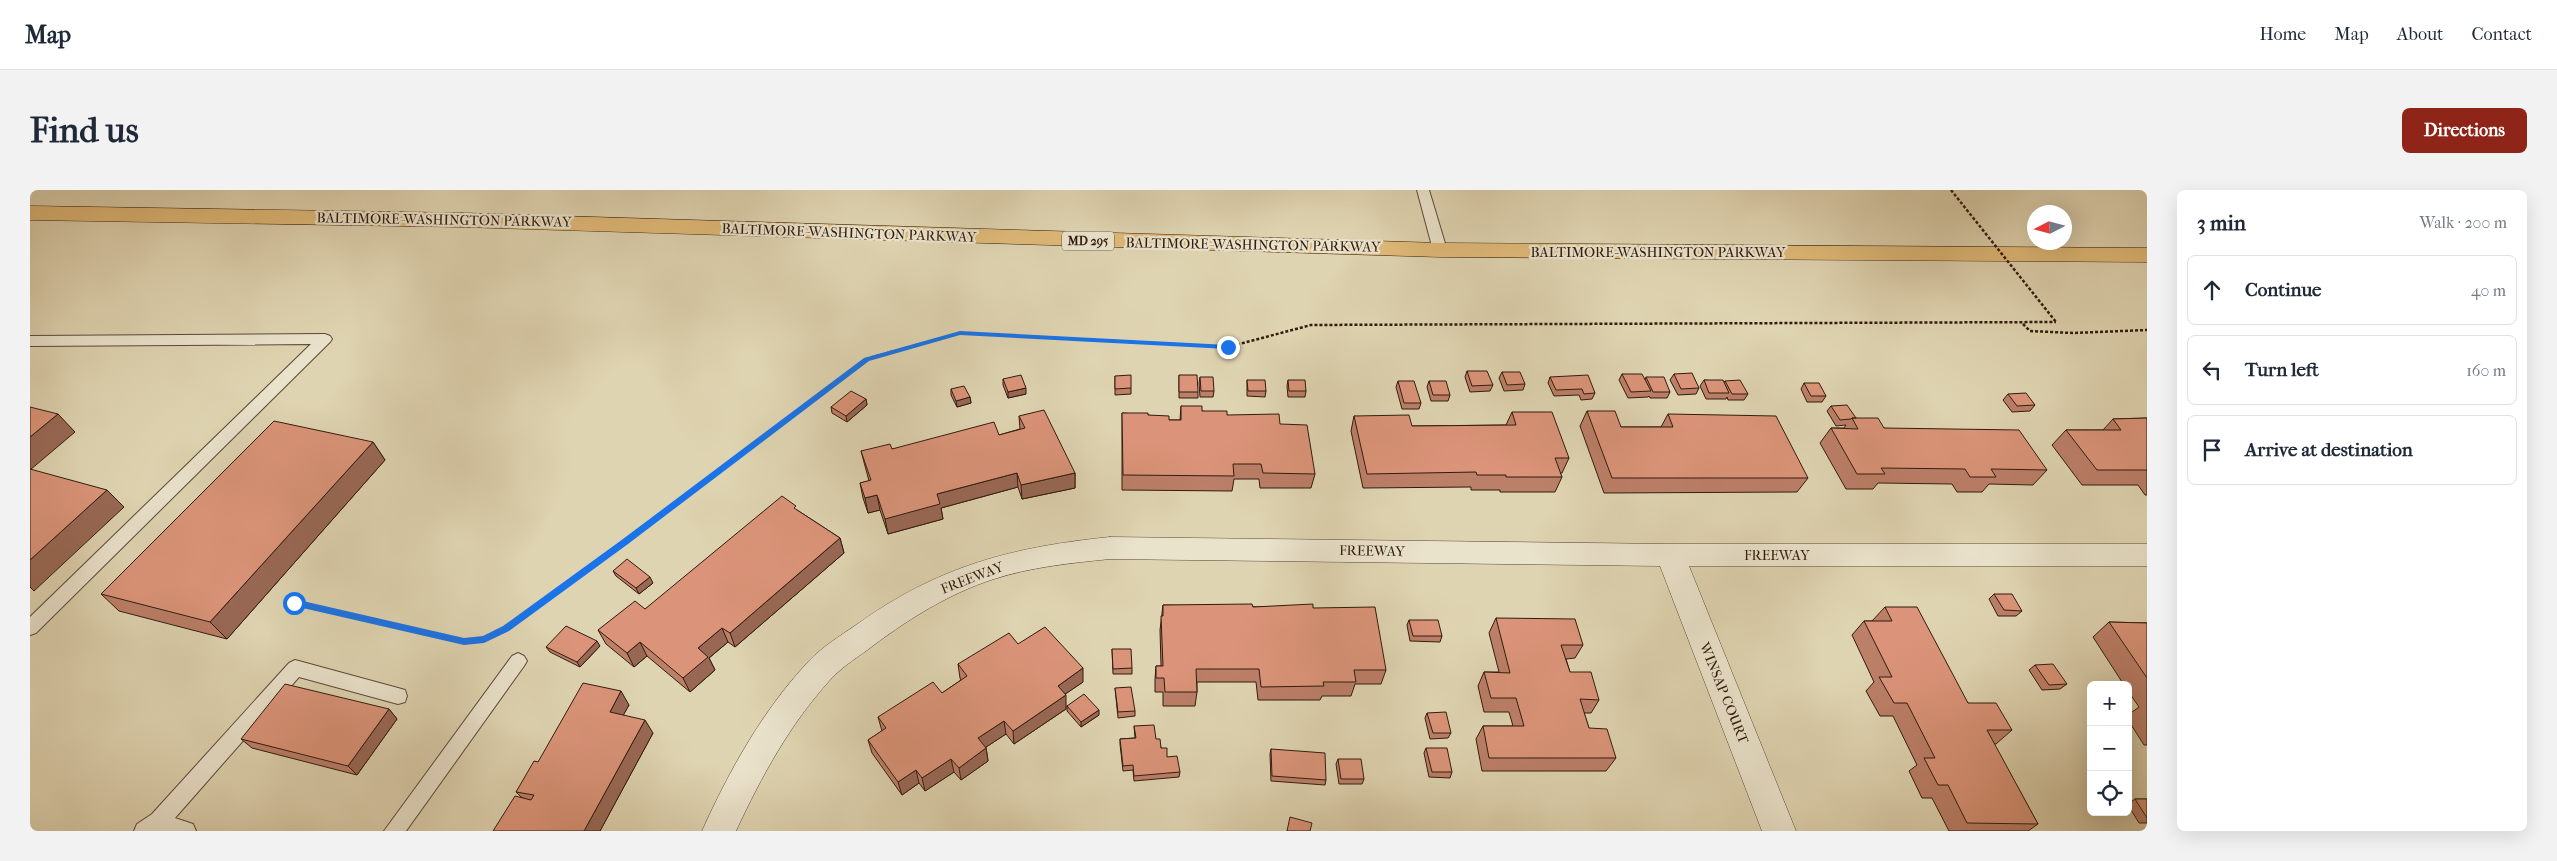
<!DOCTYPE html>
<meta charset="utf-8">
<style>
:root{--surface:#fff;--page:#f2f2f3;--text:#1f2937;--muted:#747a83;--line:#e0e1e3;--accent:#8f2418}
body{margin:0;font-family:"IM FELL French Canon",serif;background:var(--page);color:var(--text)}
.controls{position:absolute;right:15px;bottom:15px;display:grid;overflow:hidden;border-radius:8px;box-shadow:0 5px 20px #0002}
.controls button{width:45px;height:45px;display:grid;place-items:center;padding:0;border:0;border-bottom:1px solid var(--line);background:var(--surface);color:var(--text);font:25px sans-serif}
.compass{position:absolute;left:1997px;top:15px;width:45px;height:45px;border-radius:50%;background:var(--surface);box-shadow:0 5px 20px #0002;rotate:264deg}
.stop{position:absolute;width:15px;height:15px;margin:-11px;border:4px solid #1a73e8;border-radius:50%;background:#fff}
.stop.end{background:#1a73e8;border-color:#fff;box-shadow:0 1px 5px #0008}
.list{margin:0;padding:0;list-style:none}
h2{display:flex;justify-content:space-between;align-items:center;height:65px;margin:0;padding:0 20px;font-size:21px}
h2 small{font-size:16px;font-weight:400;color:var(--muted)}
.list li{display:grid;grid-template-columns:32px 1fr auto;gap:15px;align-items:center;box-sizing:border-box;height:70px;margin:0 10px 10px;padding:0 10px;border:1px solid var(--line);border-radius:8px}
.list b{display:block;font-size:19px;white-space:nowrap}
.list em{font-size:16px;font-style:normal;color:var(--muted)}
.icon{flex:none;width:28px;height:28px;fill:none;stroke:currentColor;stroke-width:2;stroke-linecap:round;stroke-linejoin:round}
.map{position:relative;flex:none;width:2117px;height:641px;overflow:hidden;border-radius:8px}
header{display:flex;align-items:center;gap:30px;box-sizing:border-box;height:70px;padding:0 25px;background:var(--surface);border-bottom:1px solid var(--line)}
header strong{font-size:24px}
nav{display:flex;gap:28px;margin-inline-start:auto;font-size:18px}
.intro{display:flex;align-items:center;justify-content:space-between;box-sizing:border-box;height:120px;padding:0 30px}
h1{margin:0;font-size:35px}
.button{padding:12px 22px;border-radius:8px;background:var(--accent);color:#fff;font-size:18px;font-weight:700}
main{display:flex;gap:30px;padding:0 30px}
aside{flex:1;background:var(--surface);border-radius:8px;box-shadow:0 5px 20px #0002}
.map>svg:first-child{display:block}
</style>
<header>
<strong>Map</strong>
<nav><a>Home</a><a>Map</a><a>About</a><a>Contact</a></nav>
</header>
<div class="intro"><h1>Find us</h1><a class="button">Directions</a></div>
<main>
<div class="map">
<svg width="2117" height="641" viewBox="0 0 2117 641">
<rect width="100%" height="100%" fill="#dfd4b1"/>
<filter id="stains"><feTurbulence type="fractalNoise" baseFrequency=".004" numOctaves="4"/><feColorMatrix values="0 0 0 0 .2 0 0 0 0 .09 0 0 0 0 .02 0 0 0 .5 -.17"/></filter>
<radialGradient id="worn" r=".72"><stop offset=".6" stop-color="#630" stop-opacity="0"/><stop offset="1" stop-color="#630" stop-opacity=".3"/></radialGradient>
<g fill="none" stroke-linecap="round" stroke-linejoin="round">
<g stroke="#5c4937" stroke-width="2">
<path id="service" d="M1387,0H1399L1417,60L1415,63L1410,64L1403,60Z
M295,144L300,146L302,149L300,152L6,443L0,445V427L281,154L0,156V146Z
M488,463L494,466L497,471L494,476L376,641H354L482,466Z
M265,470L368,498L375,500L377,506L375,512L368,514L269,487L145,628L163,634L166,641H104L107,634L122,624L259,473Z"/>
</g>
<g stroke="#5c4937" stroke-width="1">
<path id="minor" d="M1080,347L1640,354H2117V376H1659L1766,641H1732L1630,376L1080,369C1041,373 1001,377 964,389C917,404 874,432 836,461C823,470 810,479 800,490C760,534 731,587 706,641H672C699,581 733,520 778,472C792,457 810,446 826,435C908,376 982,357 1080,347Z"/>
</g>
<g stroke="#311b0e" stroke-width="1">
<path id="motorway" d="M0,16L433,23L1410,53L2117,58V72L1410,67L433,37L0,30Z"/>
</g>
<path stroke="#311b0e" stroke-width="2.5" stroke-dasharray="3 2" stroke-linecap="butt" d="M1993,134L2000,141L2043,143L2117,140
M685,284L836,169L930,143L1198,157L1281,135L2026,132"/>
<path stroke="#311b0e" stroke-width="3" stroke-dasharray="4.5 2.5" stroke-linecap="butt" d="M264,413L434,451L454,449L476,438L687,282"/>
<use href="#service" fill="#eae3cc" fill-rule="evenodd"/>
<use href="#minor" fill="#eae3cc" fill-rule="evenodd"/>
<use href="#motorway" fill="#e0ba78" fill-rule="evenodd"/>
<path stroke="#311b0e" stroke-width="2.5" stroke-dasharray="3 2" stroke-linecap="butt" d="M1921,0L2026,132"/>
</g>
<path fill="#bc7f68" stroke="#311b0e" d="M1437,181L1463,195L1460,201L1440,202L1435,187Z
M1472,182L1495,194L1493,200L1474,201L1469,188Z
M1592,184L1615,190L1616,187L1640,202L1637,208H1620L1619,206L1618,207L1598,208L1589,190Z
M1644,184L1669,198L1666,204L1648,205L1640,190Z
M1149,185L1168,202V208H1149Z
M1085,186L1101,198V204L1085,205Z
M1170,187L1184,201L1183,207H1170L1169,193Z
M1520,187L1565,203L1562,209L1551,210L1549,205L1524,206L1518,193Z
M973,189L996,204L978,208L973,195Z
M1217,190L1236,201L1235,207L1217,206Z
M1258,190L1276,201L1275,207H1258L1257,196Z
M1674,190L1694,192L1695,191L1718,204L1714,210H1698L1697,207L1696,209H1676L1670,196Z
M1368,191L1391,213L1389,219H1372L1366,197Z
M1399,191L1420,205L1418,211H1401L1397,197Z
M1774,193L1796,206L1792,212H1777L1771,199Z
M921,199L940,207L941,213L927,217L921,205Z
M1978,204L2005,215L2000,221L1982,222L1973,210Z
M836,209L837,215L817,232L802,223L801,217Z
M1151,216L1172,221L1250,234L1285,284L1281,298H1230L1229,289H1204L1202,301L1092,300V223L1118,225L1139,230H1150Z
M1801,216L1826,228L1854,238L2017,280L2003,295L1959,294L1952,302H1927L1922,294L1848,293L1843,299H1816L1790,253L1801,238H1814L1816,235L1806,236L1797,221Z
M1557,221L1591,237H1631L1638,224L1778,288L1767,302L1574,303L1550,236Z
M1482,222L1539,268L1532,283H1530L1532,287L1525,302H1470V300H1441V297L1333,298L1321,241L1324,226L1382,236L1476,235Z
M989,226L1045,283V298L992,309L988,297L911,318L913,329L858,344L850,320L838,323L833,308L830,293L839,291L831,261L862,259L969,245L990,239Z
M2117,228V305H2115L2108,295H2052L2022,255L2036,240H2073L2083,229Z
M343,252L355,270L197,449L89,421L71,404Z
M767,320L810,348L814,363L705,457L698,452L679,468L685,480L660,502L617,466L604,477L576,454L568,440L615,419Z
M583,381L623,393L609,404L586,386Z
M1964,404L1992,421L1986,426H1968L1959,409Z
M1133,415L1283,418L1356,480L1351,494H1325L1321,506H1292L1290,510H1228L1226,492H1167V502L1165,516H1133V502H1125V489L1126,476H1131L1130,440Z
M1855,417L1938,513L1982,540L1966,554H1964L2008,634L1998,641H1919L1902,608H1892L1879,581L1887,575L1863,526H1850L1836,501L1844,492L1822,445L1834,431H1842Z
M1466,428L1553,455L1545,468L1536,469L1540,482L1569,510L1561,523H1554L1559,538L1586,568L1576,581H1452L1446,549L1453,536H1483L1479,522H1454L1448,496L1454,482H1469L1459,443Z
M1379,430L1412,446L1410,452L1380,451L1377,435Z
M2079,432L2117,433V555H2114L2098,530V525L2109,517L2098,501V495H2094L2063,447Z
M988,454L1053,492L1035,504L1036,519L984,554L976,544L956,557L958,571L931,590L924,582L895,601L889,593L872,605L842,563L838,550L852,541L848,527L912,503L931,490L930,488L928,474Z
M570,456L550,477L520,462L516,457Z
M1082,459L1102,478V484H1083Z
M2005,475L2037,494L2030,499L2012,500L1999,480Z
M1085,498L1105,521V526L1088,528Z
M599,515L593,525L623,543L570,641L491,607L486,602L508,572Z
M1037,516L1069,525L1051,537L1037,521Z
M359,519L367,529L327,585L222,558L211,549Z
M1397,523L1421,543L1418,548L1400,549L1395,528Z
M1104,536L1126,549L1137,567L1150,582L1149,587L1104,591L1103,580L1093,581L1090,554V549L1105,548Z
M1396,558L1422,582L1420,588L1399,587L1394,563Z
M1241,559L1296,590L1295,595L1241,591L1240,564Z
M1308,569L1334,589L1332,594H1309L1306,574Z
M2105,609H2117V633H2109L2098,615V614Z"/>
<path fill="#996855" stroke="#311b0e" d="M996,198V204L978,208V202Z
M940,207L941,213L927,217L926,211Z
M836,209L837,215L817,232L816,226Z
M28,224L45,242L0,280V247Z
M343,252L355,270L197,449L180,432Z
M987,283L988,297L911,318L913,329L858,344L855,329L907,304Z
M1045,283V298L992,309L991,295Z
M77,300L94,317L4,401L0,397V370Z
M847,305L850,320L838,323L835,308Z
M810,348L814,363L705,457L700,443Z
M620,387L623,393L609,404L606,398Z
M692,438L698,452L679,468L685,480L660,502L653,488L668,458Z
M567,451L570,456L550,477L547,472Z
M610,452L617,466L604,477L597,463Z
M1053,478V492L1028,509V496Z
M591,501L599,515L588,535L580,522Z
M1036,505V519L984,554L983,541Z
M359,519L367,529L327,585L318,576Z
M1069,520V525L1051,537V532Z
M615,530L623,543L570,641H554Z
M974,531L976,544L950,561L948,548Z
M956,558L958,571L931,590L929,578Z
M921,569L924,582L895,601L892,588Z
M886,580L889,593L872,605L868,592Z"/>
<path fill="#db9479" stroke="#311b0e" d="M1437,181H1457L1463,195L1442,196Z
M1472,182H1490L1495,194L1477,195Z
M1662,183L1669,198L1651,199L1644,184Z
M1592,184H1612L1621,201L1601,202Z
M991,185L996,198L978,202L973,189Z
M1101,185V198L1085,199V186Z
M1149,185H1167L1168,202H1149Z
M1558,185L1565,203L1554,204L1552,199L1526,200L1520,187Z
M1170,187H1183L1184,201H1171Z
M1616,187H1634L1640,202H1623Z
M1217,190H1235L1236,201H1218Z
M1258,190H1275L1276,201H1259Z
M1674,190H1693L1699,203H1679Z
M1710,190L1718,204H1702L1695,191Z
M1368,191H1384L1391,213H1374Z
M1399,191H1416L1420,205H1403Z
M1774,193H1789L1796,206H1781Z
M934,196L940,207L926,211L921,199Z
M821,201L836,209L816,226L801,217Z
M1996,203L2005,215L1987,216L1978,204Z
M1817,215L1826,228H1822L1821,229L1810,230L1801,216Z
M1151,216H1172V221H1197V225L1249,224L1250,234L1277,235L1285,284L1233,283L1231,274H1203L1204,286L1093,285L1092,223H1118V225L1139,226V230H1151Z
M0,217L28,224L0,247Z
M1014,220L1045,283L991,295L987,283L907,304L910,314L855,329L847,305L835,308L830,293L841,290L831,261L860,254L862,259L964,232L969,245L995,238L989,226Z
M1557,221H1585L1591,237H1643L1638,224L1746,226L1778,288H1582Z
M1482,222H1522L1539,268H1525L1532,287H1476V285H1447L1446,282L1337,284L1324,226L1379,225L1382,236L1486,235Z
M1822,228H1848L1854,238L1989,240L2017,280L1961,279L1966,287H1940L1935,279L1851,278L1855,284H1827L1801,238L1828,239Z
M2117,228V280H2067L2036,240H2091L2083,229Z
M244,231L343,252L180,432L71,404Z
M0,279L77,300L0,370Z
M752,306L766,316L764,318L810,348L700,443L692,438L668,458L678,467L653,488L610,452L597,463L568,440L605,411L615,419Z
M597,369L620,387L606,398L583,381Z
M1964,404H1982L1992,421L1974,420Z
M1222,414L1223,417L1283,414V418L1345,417L1356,480H1324L1326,492H1293L1294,496L1231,497L1229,479H1166L1167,502H1135L1134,488H1126V476H1133L1131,426H1133V415Z
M1855,417H1887L1938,513H1966L1982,540H1957L2008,634L1937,633L1918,595H1908L1894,568H1905L1877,513H1864L1849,487H1862L1834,431H1862Z
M1466,428L1545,429L1553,455H1531L1540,482H1561L1569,510L1550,509L1559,538L1577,539L1586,568H1459L1453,536H1494L1486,508H1461L1454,482L1480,483Z
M1379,430H1408L1412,446H1383Z
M2079,432L2117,433V488Z
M536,436L567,451L547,472L516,457Z
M1015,437L1053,478L1028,496L1036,505L983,541L974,531L948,548L956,558L929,578L921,569L892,588L886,580L868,592L838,550L856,538L848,527L903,492L912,503L937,486L928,474L979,443L988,454Z
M1082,459H1101L1102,478L1083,479Z
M2023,474L2037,494L2019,495L2005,475Z
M553,493L591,501L580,522L615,530L554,641H463L485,606L501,610L504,605L486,602L504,571L508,572Z
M255,494L359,519L318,576L211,549Z
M1101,497L1105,521L1088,522L1085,498Z
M1054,504L1069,520L1051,532L1037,516Z
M1416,522L1421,543H1403L1397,523Z
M1124,535L1126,549H1130L1131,558H1137V567L1147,566L1150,582L1104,586L1103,575L1093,576L1090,549L1106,548L1104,536Z
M1396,558H1417L1422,582H1402Z
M1241,559L1295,563L1296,590L1242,586Z
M1308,569H1331L1334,589H1311Z
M2105,609H2117V628Z
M1260,627L1282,633L1280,641H1257Z"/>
<path fill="#1a73e8" d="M930,141L1198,155L1202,157L1198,159L930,145L839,171L598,354L479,441L454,453L434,455L264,416L260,413L264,409L434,448L453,446L473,436L593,349L834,168Z"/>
<g text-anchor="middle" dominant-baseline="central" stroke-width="4.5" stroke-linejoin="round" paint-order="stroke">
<rect fill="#eae3cc" stroke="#685747" stroke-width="1" x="1032" y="41.5" width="52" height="19" rx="4"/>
<g font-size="12" font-weight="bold" fill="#311b0e">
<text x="1058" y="51">MD 295</text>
</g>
<g font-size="14" fill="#311b0e" stroke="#eae3cc">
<text transform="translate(414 30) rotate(1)">BALTIMORE-WASHINGTON PARKWAY</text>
<text transform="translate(819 43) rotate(2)">BALTIMORE-WASHINGTON PARKWAY</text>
<text transform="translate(1223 55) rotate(1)">BALTIMORE-WASHINGTON PARKWAY</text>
<text x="1628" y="62">BALTIMORE-WASHINGTON PARKWAY</text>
<text transform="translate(1342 361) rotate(1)">FREEWAY</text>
<text x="1747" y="365">FREEWAY</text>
<text transform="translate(942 388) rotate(-21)">FREEWAY</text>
<text transform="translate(1694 503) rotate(68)">WINSAP COURT</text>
</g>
</g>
<rect width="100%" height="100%" filter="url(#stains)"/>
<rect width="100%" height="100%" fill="url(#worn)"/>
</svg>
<div class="controls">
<button>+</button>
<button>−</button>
<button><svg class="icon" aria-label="locate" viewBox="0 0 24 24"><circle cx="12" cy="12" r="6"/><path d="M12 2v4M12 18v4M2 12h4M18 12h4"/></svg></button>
</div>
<svg class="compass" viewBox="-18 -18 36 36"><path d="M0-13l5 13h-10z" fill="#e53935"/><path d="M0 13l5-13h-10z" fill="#747a83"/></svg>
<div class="stop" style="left:264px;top:413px"></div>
<div class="stop end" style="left:1198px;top:157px"></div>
</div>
<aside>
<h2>3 min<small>Walk · 200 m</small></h2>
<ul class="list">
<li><svg class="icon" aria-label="ahead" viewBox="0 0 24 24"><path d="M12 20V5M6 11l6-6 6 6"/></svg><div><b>Continue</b></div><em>40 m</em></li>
<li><svg class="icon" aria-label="left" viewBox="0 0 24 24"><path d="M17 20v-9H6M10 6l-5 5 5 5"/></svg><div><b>Turn left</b></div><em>160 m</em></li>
<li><svg class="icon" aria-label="arrive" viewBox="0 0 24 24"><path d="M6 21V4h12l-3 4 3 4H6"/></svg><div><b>Arrive at destination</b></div></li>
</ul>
</aside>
</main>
